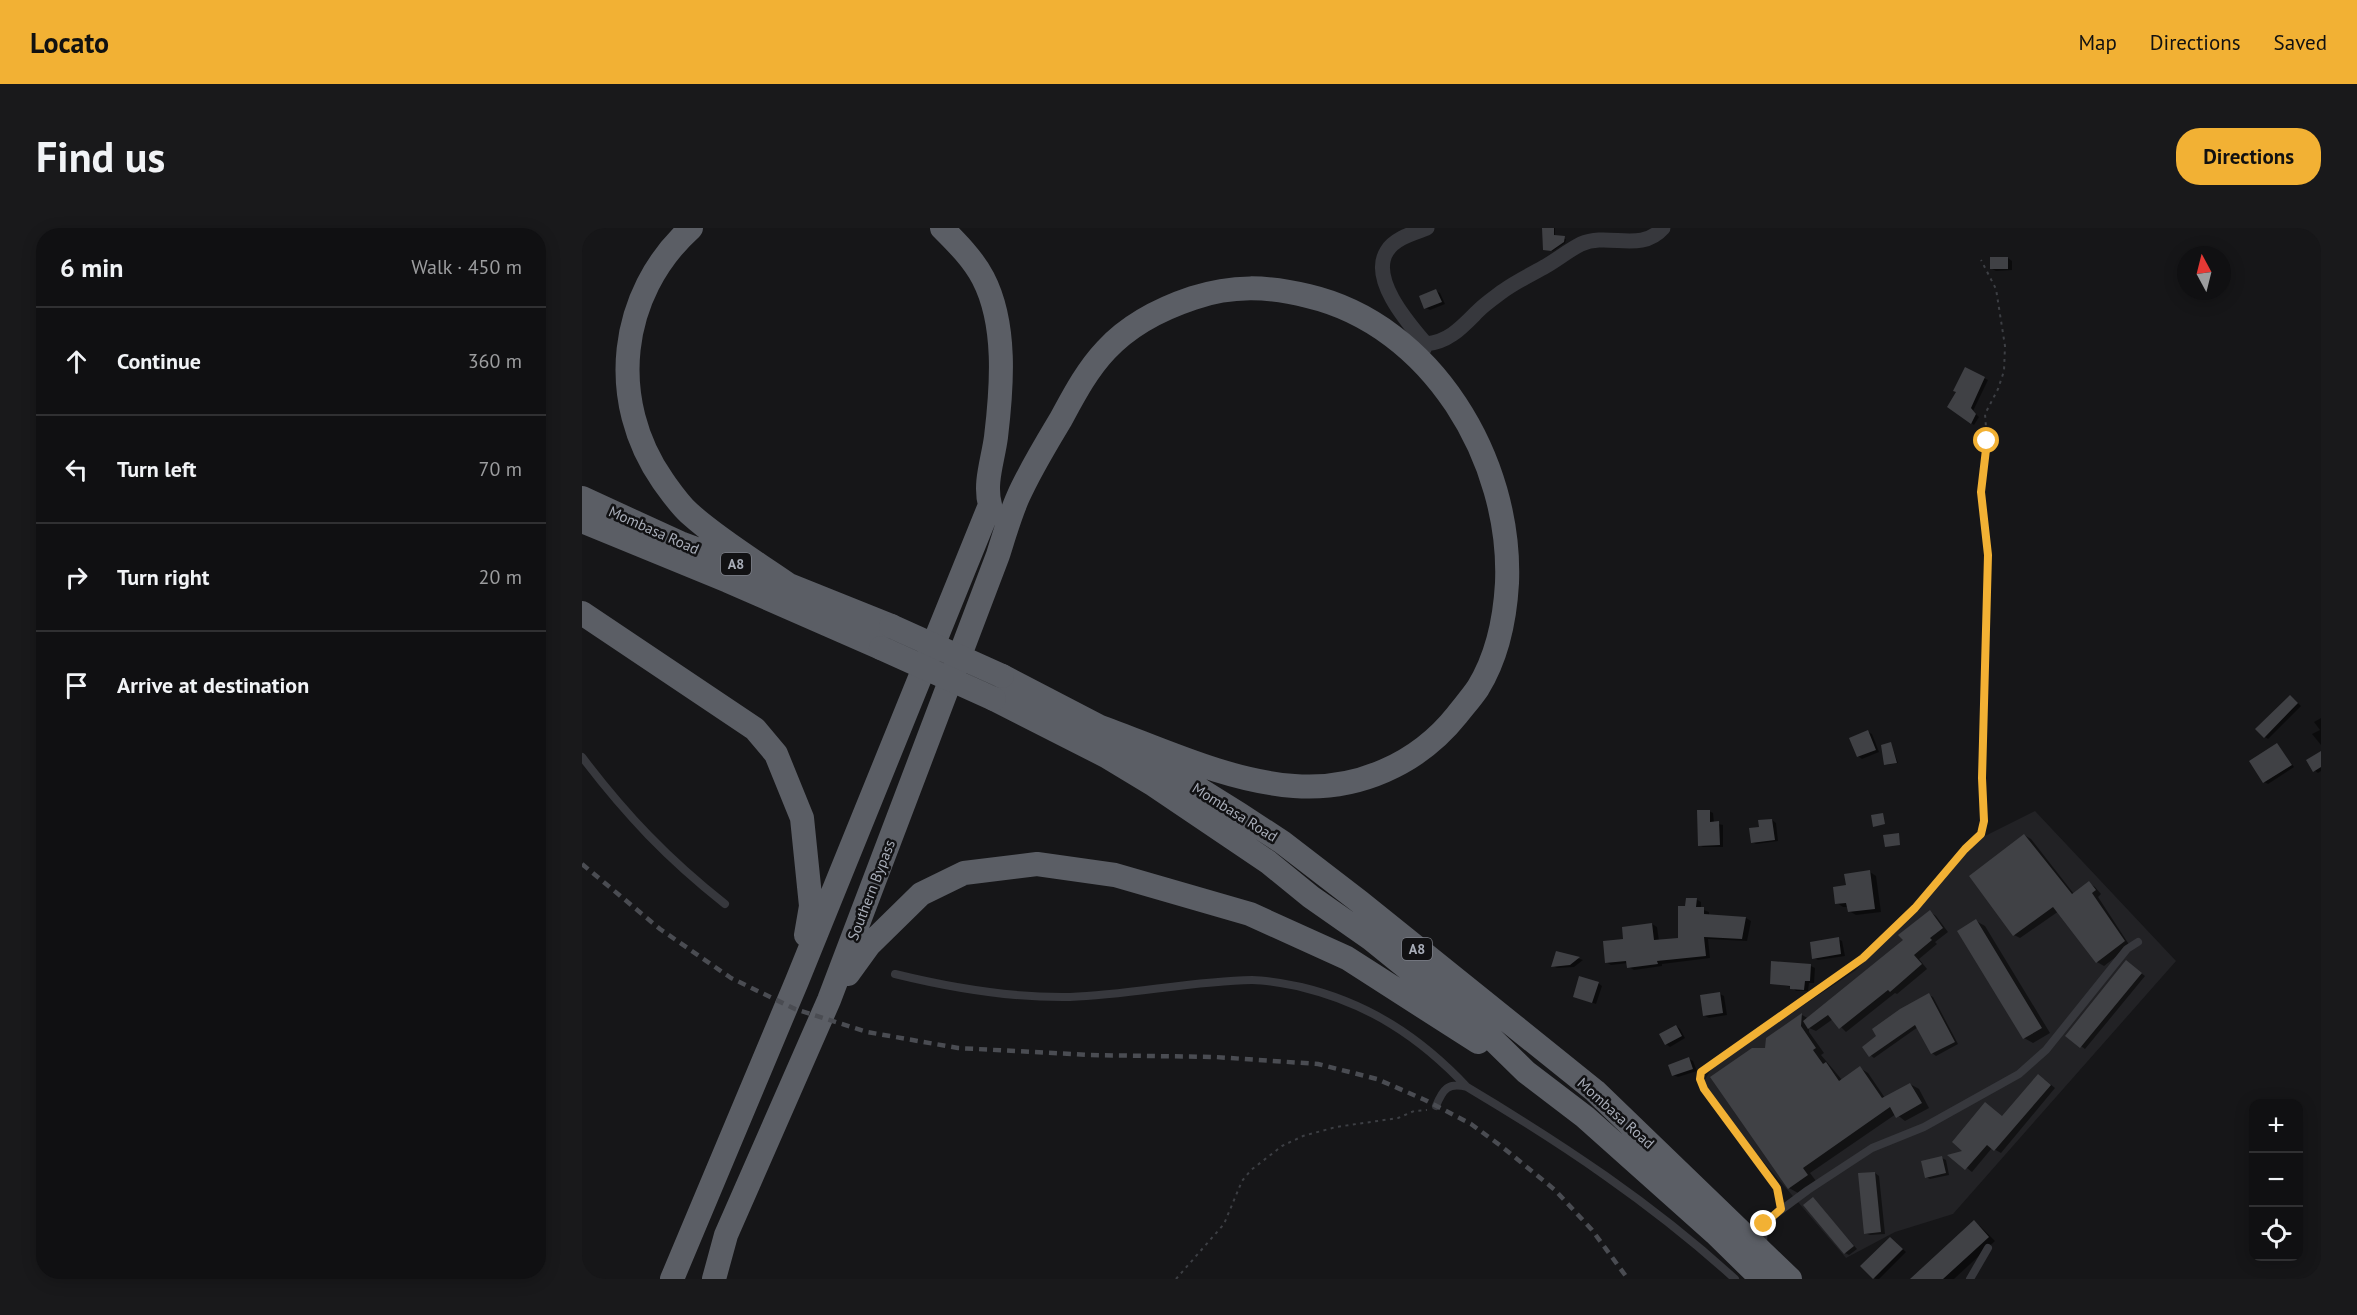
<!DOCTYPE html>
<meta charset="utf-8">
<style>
:root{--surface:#101012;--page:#19191b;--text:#f1f3f6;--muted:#9c9d9f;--line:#303032;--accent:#f2b134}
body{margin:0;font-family:"PT Sans",sans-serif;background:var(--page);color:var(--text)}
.controls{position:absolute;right:18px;bottom:18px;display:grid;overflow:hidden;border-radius:12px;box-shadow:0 3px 15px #0003}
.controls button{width:54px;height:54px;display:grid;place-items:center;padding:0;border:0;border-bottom:2px solid var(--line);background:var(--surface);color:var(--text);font:30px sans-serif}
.compass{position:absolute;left:1595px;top:18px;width:54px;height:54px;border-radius:50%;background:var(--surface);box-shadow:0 3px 15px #0003;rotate:353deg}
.stop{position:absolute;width:18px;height:18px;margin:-14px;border:4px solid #f2b134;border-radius:50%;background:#fff}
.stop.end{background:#f2b134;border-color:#fff;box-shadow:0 2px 6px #0008}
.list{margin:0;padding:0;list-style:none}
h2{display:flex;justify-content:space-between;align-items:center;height:78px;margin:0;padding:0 24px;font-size:26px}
h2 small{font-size:20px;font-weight:400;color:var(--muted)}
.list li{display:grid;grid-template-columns:39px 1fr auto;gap:18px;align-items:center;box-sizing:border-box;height:108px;padding:0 24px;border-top:2px solid var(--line)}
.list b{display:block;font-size:22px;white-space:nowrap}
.list em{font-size:20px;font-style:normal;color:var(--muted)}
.icon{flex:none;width:33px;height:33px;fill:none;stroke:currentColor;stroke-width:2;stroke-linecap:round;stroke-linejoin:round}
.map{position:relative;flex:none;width:1739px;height:1051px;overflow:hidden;border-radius:24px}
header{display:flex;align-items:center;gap:36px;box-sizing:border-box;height:84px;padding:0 30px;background:var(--accent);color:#111}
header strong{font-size:28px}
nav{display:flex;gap:33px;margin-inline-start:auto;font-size:21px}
.intro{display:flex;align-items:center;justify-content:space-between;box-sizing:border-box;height:144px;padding:0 36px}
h1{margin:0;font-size:42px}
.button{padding:15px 27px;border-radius:24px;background:var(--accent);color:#111;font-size:21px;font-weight:700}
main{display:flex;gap:36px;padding:0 36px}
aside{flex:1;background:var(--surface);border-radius:24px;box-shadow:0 3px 15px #0003}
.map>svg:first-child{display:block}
</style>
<header>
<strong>Locato</strong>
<nav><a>Map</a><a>Directions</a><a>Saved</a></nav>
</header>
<div class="intro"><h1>Find us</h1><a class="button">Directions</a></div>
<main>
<aside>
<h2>6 min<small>Walk · 450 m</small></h2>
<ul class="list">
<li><svg class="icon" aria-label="ahead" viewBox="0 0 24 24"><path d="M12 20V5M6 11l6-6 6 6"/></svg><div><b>Continue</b></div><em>360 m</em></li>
<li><svg class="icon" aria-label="left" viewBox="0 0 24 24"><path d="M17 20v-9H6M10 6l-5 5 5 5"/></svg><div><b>Turn left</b></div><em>70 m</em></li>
<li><svg class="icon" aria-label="right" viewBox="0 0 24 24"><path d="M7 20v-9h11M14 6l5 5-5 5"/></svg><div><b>Turn right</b></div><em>20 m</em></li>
<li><svg class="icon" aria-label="arrive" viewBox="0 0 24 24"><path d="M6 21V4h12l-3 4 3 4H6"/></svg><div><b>Arrive at destination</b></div></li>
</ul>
</aside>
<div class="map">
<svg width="1739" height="1051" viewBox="0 0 1739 1051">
<rect width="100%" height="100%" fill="#161618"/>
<path fill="#222225" d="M1453,583L1594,733L1371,986L1313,1004L1264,1030L1118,860L1131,838L1274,742L1333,680L1359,649L1399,610Z"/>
<path fill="#0007" d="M962,0H973V9L984,11L983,15L971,23L965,22Z
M1426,30L1430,33V42L1414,43L1410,41Z
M854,63L858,65L863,76L848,82L844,80Z
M1384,141L1406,152L1391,183L1397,189L1392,197L1389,195L1376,164Z
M1712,471L1719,478L1686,511L1683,509Z
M1739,490V517L1730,506L1738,502L1732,494Z
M1286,504L1290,506L1297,524L1280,531L1276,528Z
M1309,516L1316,535L1305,537L1304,536Z
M1695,517L1712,539L1686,556L1682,554Z
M1739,525V543L1736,545L1732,542Z
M1127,583L1131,585L1132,595L1141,597V619H1121L1117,617Z
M1190,592L1194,595L1196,613L1174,616L1170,614L1178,601Z
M1442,607L1449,611L1492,666L1507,655L1513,659L1519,666L1516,669L1548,718L1522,738L1515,734L1477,683L1438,710L1432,707Z
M1288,644L1294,648L1299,684L1274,687L1267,683L1266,679H1261L1255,675L1265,659Z
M1114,671L1119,674V681L1127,684V688L1164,690L1169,693L1165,713L1126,711L1128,730L1080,736V738L1052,742L1047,739L1046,735L1029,737L1024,734L1043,713L1070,696L1075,699L1077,713L1098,711L1105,680Z
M1348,684L1354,688L1366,704L1353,714L1355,716L1337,731L1345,741L1315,766L1313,765L1264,804L1251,791L1234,803L1227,800V804L1242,825L1239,827L1260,852L1278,840L1286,845L1303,870L1328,856L1337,861L1347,880L1323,893L1314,886L1228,945L1234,953L1216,965L1207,960L1185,821V811L1220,787L1227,791L1323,713Z
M1394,693L1403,698L1468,805L1451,815L1442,810Z
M1256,711L1260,713L1263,728L1236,732L1232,730Z
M975,724L998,731L1001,732L992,739L975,740L971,738Z
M1548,737L1563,748L1503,821L1485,808Z
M1229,738L1233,740L1232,755H1227L1226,763H1214L1210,759L1189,755Z
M1016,755L1020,758L1014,776L997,770Z
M1138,766L1142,768L1145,787L1127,790L1123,788Z
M1347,767L1351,769L1376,816L1354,828L1350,825L1336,799L1292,830L1288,827Z
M1094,798L1098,801L1103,810L1088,819L1084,816Z
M1107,831L1111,833L1115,843L1096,849L1091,847Z
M1462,851L1473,860L1419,925L1410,920L1390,944L1368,927L1384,924Z
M1360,930L1364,932L1367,947L1348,951L1344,949Z
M1293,945L1297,948L1303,1006L1288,1007L1283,1005Z
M1231,971L1275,1021L1267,1027L1263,1025Z
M1392,994L1398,998L1413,1013L1372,1051H1330Z
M1312,1013L1324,1024L1297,1051H1294L1292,1050Z"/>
<path fill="#404145" d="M960,0H972V7L983,8L982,14L969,23L961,22Z
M1408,29H1426V41H1408Z
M854,61L860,74L842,81L837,68Z
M1383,139L1403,149L1389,180L1394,186L1389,196L1365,179L1374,164L1371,163Z
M1708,467L1716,475L1682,510L1673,501Z
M1286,502L1294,522L1275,529L1267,510Z
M1309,514L1315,535L1302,537L1299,517Z
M1695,515L1710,537L1681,555L1667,533Z
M1739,523V539L1731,544L1724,532Z
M1115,582H1128V594L1137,593L1138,617L1116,618Z
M1301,585L1303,596L1291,599L1289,587Z
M1190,591L1193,612L1169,615L1167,600L1177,599L1176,592Z
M1317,605L1318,617L1303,619L1301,607Z
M1442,606L1490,666L1507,653L1514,662L1510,665L1543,713L1514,735L1471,679L1431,708L1387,648Z
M1288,642L1293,681L1266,684L1264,675L1253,676L1251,659L1264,657L1262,646Z
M1104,670H1115L1114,679H1122V686L1164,689L1160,711L1122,709L1124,728L1075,733L1076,736L1045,740L1044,733L1023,735L1021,713L1041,711L1040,699L1070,695L1072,712L1096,710V678H1103Z
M1348,682L1361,700L1348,710L1350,712L1332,727L1340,736L1308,764L1306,762L1257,801L1246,787L1226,801L1221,793L1321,712L1316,707Z
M1394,691L1460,800L1441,811L1375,703Z
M1257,709L1259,726L1230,731L1228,714Z
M974,723L998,729L988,737L969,739Z
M1544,732L1560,745L1498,820L1483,808Z
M1189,733L1229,736L1228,753H1223L1222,762L1208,761V758L1188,756Z
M997,748L1017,754L1010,775L991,769Z
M1138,764L1141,785L1121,788L1118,767Z
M1347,765L1373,814L1349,826L1333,797L1287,829L1280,819L1294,808L1290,801L1318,781Z
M1220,785L1219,798L1234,820L1231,822L1241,836L1244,834L1257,853L1278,838L1300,870L1328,855L1340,875L1314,890L1308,879L1221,940L1226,947L1206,961L1128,849L1170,820H1183L1184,810Z
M1094,797L1100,808L1083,817L1077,806Z
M1107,829L1111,841L1090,848L1086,837Z
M1456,846L1469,857L1412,923L1405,917L1383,942L1365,927L1380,923L1370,914L1403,874L1420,888Z
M1360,928L1364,945L1343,950L1339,933Z
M1293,944L1299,1004L1282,1006L1276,945Z
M1231,969L1272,1018L1262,1026L1221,977Z
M1392,992L1407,1009L1361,1051H1328Z
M1308,1009L1321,1021L1291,1051L1278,1038Z"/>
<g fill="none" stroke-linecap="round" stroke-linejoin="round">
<path stroke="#3d3f44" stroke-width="2" stroke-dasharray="3 4.5" stroke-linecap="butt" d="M1197,970L1195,960L1122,861C1118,852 1116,847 1124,839L1235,764L1281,730L1333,680L1383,621L1399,606L1402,593L1400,550L1406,327L1399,264L1405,213L1403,186L1416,161L1422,143L1423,118L1414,61L1399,32
M594,1051L642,996L660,953L669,942L700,918L721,908L754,899L816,890L832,883L845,882"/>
<path stroke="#37383d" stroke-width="8" d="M0,529C44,587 86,631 143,676
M313,746C370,760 429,770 488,769C549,767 609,753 670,752C687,752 703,756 719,759C786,775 838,809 885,859
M854,878C861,861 866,854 885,859C979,915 1071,976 1153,1051
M1181,1016L1182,996L1191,988L1226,962L1290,920L1342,899L1437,846L1464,822L1545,721L1556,714
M1388,1051L1406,1020"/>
<path stroke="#37383d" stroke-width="15" d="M844,116C867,114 880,99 896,83C903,76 913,69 921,63C935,53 950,46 964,38C976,31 987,22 999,16C1027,4 1059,25 1081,0
M838,124L842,121L844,116C827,96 787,51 805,23C813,10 832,5 845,0"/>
<path stroke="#5b5e65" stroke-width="24" d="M109,0C36,66 25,173 81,253C89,264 97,276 107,285C137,312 174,334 207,357
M0,270L98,315L152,335L309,398
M0,293L146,353L299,420
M0,385L173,501L194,526L220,590L229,678L224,707
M420,448L516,498L657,586L700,614L778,674L1013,863L1208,1051
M412,471L524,528L572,557L686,634L729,669L789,711L898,799L944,844L1003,889L1133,1005L1180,1051
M266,746L287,717L339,666L382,645L455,636L533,647L668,686L765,730L896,814
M90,1051L215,753L408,277C402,255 411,232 414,209C420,159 425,96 401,50C391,31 375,15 360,0
M132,1051L144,1007L247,772L416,327C422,308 428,287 436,269C448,242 464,216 479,191C492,167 505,142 524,122C548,96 578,81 611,70C650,57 686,58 726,68C850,97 930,232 925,355C923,391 915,429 896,460C890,469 882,478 875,487C836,536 775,563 712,558C645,553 579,521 516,498"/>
<path stroke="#4a4c52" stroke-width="4.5" stroke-dasharray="8 6" stroke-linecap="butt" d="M0,636L78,701L149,750L213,781L285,804L376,820L507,827L633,829L736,836L795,851L843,872L889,896L919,918L973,962L1010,1002L1046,1051"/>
<path stroke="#5b5e65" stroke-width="24" d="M309,398L420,448
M299,420L412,471"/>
</g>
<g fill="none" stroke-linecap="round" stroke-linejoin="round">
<path stroke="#f2b134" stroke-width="8" d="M1182,996L1199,981L1195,960L1122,861L1118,851L1119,844L1281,730L1333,680L1383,621L1399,606L1402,593L1400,550L1406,327L1399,264L1405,213"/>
</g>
<g text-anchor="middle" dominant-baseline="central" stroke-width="5" stroke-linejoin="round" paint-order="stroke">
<g fill="#111113" stroke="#7b7e86" stroke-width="1.5">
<rect x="139" y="325" width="30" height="22" rx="4.5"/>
<rect x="820" y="710" width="30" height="22" rx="4.5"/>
</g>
<g font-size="14" font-weight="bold" fill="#a8adb8">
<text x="154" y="336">A8</text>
<text x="835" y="721">A8</text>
</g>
<g font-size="15" fill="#a8adb8" stroke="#111113">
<text transform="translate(72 302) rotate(24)">Mombasa Road</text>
<text transform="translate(653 584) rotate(32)">Mombasa Road</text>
<text transform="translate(289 662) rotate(-69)">Southern Bypass</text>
<text transform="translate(1034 885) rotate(42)">Mombasa Road</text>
</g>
</g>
</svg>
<div class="controls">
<button>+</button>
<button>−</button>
<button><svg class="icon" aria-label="locate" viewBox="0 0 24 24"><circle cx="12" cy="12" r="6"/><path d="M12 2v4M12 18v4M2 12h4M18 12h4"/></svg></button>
</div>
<svg class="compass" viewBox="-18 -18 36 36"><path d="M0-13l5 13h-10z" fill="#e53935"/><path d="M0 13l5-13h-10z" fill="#9c9d9f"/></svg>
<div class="stop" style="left:1405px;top:213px"></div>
<div class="stop end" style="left:1182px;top:996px"></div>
</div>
</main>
